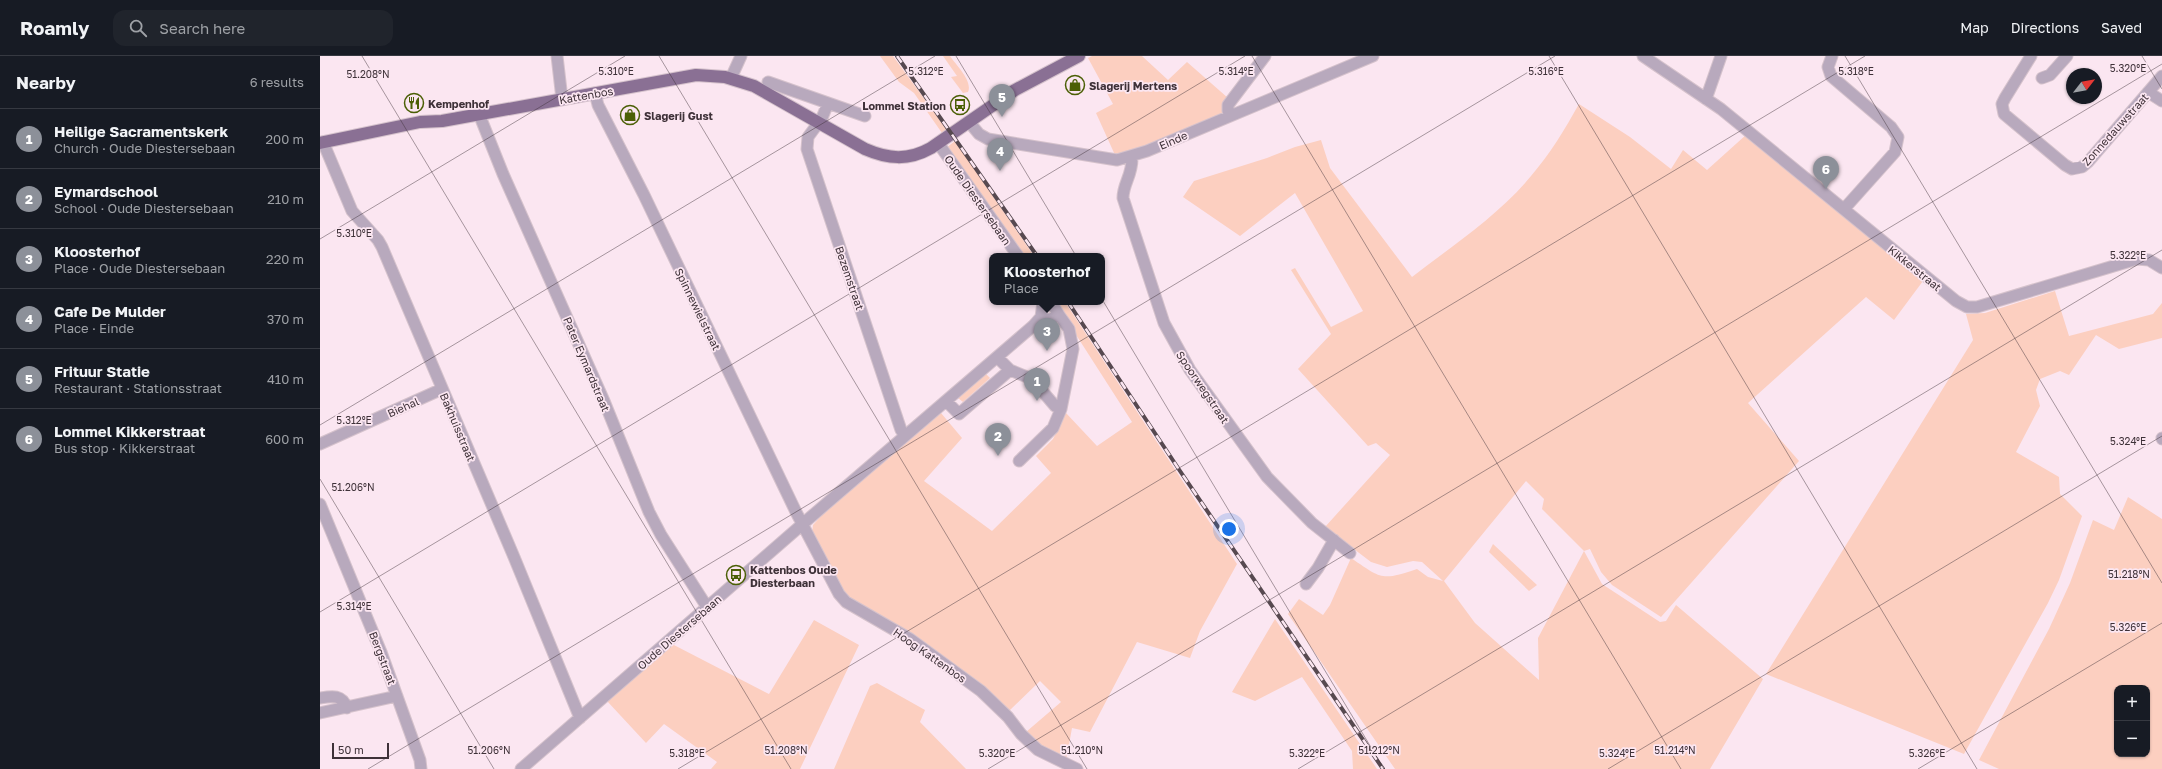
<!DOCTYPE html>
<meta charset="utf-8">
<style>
:root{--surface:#171b24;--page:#20242c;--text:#f1f3f6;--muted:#9ea1a6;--line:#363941;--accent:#8c9099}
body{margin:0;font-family:"Golos Text",sans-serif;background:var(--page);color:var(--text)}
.controls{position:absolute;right:12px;bottom:12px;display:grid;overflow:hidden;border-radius:8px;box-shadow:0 1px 3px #0004}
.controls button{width:36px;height:36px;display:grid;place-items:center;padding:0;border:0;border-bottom:1px solid var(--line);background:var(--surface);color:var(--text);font:20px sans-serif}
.compass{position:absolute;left:1746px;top:12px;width:36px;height:36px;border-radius:50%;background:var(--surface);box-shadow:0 1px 3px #0004;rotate:59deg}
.scale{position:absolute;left:12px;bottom:10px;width:57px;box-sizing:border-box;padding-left:4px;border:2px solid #3e3138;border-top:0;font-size:11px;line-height:14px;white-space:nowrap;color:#3e3138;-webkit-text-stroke:3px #fbe6f1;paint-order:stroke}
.you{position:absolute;left:909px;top:473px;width:14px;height:14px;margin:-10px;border:3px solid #fff;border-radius:50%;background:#1a73e8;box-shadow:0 0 0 6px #1a73e833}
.badge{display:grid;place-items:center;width:26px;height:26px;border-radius:50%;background:var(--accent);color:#fff;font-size:13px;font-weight:700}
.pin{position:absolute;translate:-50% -33px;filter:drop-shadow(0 1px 2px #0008)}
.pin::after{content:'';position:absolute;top:21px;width:14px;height:12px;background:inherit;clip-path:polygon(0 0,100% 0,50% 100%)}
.popup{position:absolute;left:669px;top:197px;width:116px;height:52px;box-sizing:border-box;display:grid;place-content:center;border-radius:8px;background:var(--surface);filter:drop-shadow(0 1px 3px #0005);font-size:13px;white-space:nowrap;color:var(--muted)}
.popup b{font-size:15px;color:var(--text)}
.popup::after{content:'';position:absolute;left:50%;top:100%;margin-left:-8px;border:8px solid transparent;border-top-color:var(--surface)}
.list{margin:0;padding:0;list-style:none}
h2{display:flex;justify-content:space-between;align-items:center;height:52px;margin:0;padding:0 16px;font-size:17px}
h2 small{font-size:13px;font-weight:400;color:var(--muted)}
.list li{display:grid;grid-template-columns:26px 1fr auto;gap:12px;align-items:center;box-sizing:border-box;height:60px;padding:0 16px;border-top:1px solid var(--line)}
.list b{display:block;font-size:15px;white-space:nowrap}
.list p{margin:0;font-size:13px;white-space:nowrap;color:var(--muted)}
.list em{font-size:13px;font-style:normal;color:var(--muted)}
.icon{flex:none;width:22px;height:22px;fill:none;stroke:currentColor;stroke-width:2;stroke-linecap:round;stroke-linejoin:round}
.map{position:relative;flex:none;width:1842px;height:713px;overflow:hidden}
header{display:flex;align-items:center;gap:24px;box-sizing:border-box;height:56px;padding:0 20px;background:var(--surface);border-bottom:1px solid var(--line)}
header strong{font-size:19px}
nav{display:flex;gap:22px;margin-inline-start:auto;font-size:14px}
.search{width:280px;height:36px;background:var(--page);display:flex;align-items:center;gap:10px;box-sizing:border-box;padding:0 14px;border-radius:12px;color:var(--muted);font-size:15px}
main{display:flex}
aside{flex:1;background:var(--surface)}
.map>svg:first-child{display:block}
</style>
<header>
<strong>Roamly</strong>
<div class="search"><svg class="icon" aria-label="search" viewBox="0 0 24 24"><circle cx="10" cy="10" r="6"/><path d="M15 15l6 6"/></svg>Search here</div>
<nav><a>Map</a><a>Directions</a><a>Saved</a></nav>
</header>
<main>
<aside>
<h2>Nearby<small>6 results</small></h2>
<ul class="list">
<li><span class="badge">1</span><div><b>Heilige Sacramentskerk</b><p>Church · Oude Diestersebaan</p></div><em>200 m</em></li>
<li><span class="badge">2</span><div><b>Eymardschool</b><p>School · Oude Diestersebaan</p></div><em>210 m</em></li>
<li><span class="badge">3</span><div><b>Kloosterhof</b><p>Place · Oude Diestersebaan</p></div><em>220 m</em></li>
<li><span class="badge">4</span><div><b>Cafe De Mulder</b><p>Place · Einde</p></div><em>370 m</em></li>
<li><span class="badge">5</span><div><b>Frituur Statie</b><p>Restaurant · Stationsstraat</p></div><em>410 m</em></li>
<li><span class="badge">6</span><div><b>Lommel Kikkerstraat</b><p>Bus stop · Kikkerstraat</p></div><em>600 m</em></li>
</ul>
</aside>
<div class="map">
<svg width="1842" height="713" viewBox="0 0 1842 713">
<rect width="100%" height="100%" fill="#fbe6f1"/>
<path fill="#fccfc0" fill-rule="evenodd" d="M560,0H573L627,74L622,77L594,37L579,26Z
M623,0H630C636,9 653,25 648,36L643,37L631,21L637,20Z
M772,0H822L848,24L867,6L908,42L902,59L814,96L795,99L776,57L793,48L768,2Z
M1259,48L1310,81L1351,113L1363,94L1387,114L1427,78L1603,225L1574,264L1546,241L1428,347L1479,405L1341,561L1292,529L1281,516L1270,493L1264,495L1282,528L1340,566L1346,565L1356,549L1443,623L1390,713H1075L968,558L979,543L1003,559L1010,549L1031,502C1062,523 1061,525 1097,513L1108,521L1123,525L1102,506L1093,505L1067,511L1051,506L1005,471L1070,399L1056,387L1048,390L978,313L1011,278L971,214L975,212L1011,271L1043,255L975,137L920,180L863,141L874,125L947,102L975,91L1001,84L1010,112L1092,221C1132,190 1179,159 1211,120C1230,98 1245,73 1259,48ZM1206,425L1224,443L1222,453L1264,495L1218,582L1219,624L1155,567L1124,525Z
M635,85L714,200H703L626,92Z
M1735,235L1749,280L1833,258L1842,247V282L1799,293L1776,279L1749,319L1740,315L1720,323L1716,334L1720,350L1696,396L1739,421L1740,438L1762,460L1739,524L1728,547L1644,698L1446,618L1653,284L1646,258L1665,257Z
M735,246H745L917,508L880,575L870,602L817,586L770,676L752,672L746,705L721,692L706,676L741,646L720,625L689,655L580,571L529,542L523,535L492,477L493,469L502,459L621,357L642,382L604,425L672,475L731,417L716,400L733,383L746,357L777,390L812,366Z
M666,318L670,322L643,346L638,342Z
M1808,441L1842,463V713H1679L1659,704L1729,573L1750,527L1773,464L1794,474ZM1797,632H1827V698H1797Z
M1173,488L1217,529L1209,535L1169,496Z
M955,563L1057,713H1033L1032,695L982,621L935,645L912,636Z
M494,564L539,589L480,713H391L397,706L344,668L326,687L287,645L352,588L449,638Z
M557,627L605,654L600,666L646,713H514L550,630Z"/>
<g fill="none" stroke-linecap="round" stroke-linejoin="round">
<g stroke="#d5c2cc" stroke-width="13">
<path id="minor" d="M237,0L242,43
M1323,0L1401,53L1636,245L1647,251H1657L1817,203L1829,204L1842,212
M1512,0L1508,11L1511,20L1571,71L1578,81L1575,96L1524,153
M1711,0L1685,42L1682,48L1684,58L1745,109L1752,113L1762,111L1768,106L1842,20
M411,22L421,0
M1722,22L1730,19L1747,0
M448,26L545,60
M1828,36L1842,45
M275,37L278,49L324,139L476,456L519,538L526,546L590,583L661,635L688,661L701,678L718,694L757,713
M1386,43L1401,0
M508,47L502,62L488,81L487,93L581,374L585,380
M159,58L183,118L284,345L329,456L341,479L387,551
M912,59L908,55V49L945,0
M649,66L659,78L668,83L797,104L827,95L1053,0
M3,86L32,155L58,184L62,191L194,501L260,662
M618,87L698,200
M812,100C813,119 803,127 803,142L844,267L870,314L947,421L992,467L1030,497
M731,246L739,259
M690,314L712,323L735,350L741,353
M626,345L639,358L690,314L677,301
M1842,383V382
M0,388L122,333
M699,405L733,372L741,353L753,293L749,273L739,259L729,264L721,261
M0,448L61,596L100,704L101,713
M986,528L998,512L1014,484
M0,642C12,640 22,638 27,652
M0,657L77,640
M201,713L493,459L713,270L721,261L723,246"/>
</g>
<g stroke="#d5c2cc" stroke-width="14">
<path id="major" d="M0,87L100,66L122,65L376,19L405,21L434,30L545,93C568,103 588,105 611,92L695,34L759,0"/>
</g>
<use href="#minor" stroke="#b8a9bd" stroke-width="11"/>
<use href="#major" stroke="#8a7094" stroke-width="12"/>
<g stroke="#574950" stroke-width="4">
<path id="rail" d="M577,0L717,200
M748,246L860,415L1063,713"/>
</g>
<use href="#rail" stroke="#fbe6f1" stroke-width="2.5" stroke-dasharray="8" stroke-linecap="butt"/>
</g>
<path fill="none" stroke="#3e3138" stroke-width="1" stroke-opacity="0.45" d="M42,0L471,713M339,0L767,713M636,0L1064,713M932,0L1361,713M1229,0L1657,713M1525,0L1842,527M1822,0L1842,33M0,183L305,0M0,369L615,0M0,423L174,713M0,556L925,0M48,713L1235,0M358,713L1545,0M668,713L1842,8M978,713L1842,194M1288,713L1842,380M1598,713L1842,567"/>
<defs>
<g id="shop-ring" transform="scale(1)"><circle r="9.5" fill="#fbe6f1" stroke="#4b5f05" stroke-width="1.5"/><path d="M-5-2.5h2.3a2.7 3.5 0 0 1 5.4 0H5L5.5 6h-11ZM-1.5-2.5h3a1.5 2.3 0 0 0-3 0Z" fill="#4b5f05"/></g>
<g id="restaurant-ring" transform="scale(1)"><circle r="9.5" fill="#fbe6f1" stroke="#4b5f05" stroke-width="1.5"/><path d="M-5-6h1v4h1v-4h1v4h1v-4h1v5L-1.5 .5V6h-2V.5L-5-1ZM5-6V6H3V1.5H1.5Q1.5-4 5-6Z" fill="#4b5f05"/></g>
<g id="bus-ring" transform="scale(1)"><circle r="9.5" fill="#fbe6f1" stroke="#4b5f05" stroke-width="1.5"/><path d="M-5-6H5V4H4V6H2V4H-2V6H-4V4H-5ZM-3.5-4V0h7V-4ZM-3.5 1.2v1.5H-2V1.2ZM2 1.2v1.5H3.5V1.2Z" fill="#4b5f05"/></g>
</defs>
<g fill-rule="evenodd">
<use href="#shop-ring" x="755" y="29"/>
<use href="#restaurant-ring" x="94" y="47"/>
<use href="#bus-ring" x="640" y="49"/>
<use href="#shop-ring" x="310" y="59"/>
<use href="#bus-ring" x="416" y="519"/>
</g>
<g text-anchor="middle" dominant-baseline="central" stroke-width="3.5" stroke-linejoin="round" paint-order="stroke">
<g font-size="11" font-weight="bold" fill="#3e3138" stroke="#fbe6f1" text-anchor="start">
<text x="769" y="29">Slagerij Mertens</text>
<text x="108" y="47">Kempenhof</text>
<text x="626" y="49" text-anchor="end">Lommel Station</text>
<text x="324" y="59">Slagerij Gust</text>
<text x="430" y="513">Kattenbos Oude<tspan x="430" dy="13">Diesterbaan</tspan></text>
</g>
<g font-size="11" fill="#3e3138" stroke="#fbe6f1">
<text transform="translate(266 39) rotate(-10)">Kattenbos</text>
<text transform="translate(1795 73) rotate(-48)">Zonnedauwstraat</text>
<text transform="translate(853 84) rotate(-23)">Einde</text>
<text transform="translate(658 144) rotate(55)">Oude Diestersebaan</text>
<text transform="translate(1595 212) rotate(39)">Kikkerstraat</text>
<text transform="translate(530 222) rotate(71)">Bezemstraat</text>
<text transform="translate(378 253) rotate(64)">Spinnewielstraat</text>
<text transform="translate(267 308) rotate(67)">Pater Eymardstraat</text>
<text transform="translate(883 331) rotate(56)">Spoorwegstraat</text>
<text transform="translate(83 351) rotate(-24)">Biehal</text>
<text transform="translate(138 371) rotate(67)">Bakhuisstraat</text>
<text transform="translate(359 576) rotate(-41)">Oude Diestersebaan</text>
<text transform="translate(610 599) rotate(35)">Hoog Kattenbos</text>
<text transform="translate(63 602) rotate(69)">Bergstraat</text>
</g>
</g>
<g font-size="10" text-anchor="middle" fill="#3e3138" stroke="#fbe6f1" stroke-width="3.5" stroke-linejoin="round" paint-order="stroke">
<text x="1808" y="16">5.320°E</text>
<text x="916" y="19">5.314°E</text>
<text x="1226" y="19">5.316°E</text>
<text x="296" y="19">5.310°E</text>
<text x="606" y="19">5.312°E</text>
<text x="1536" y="19">5.318°E</text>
<text x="48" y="22">51.208°N</text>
<text x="34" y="181">5.310°E</text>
<text x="1808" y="203">5.322°E</text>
<text x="34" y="368">5.312°E</text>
<text x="1808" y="389">5.324°E</text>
<text x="33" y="435">51.206°N</text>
<text x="1809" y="522">51.218°N</text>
<text x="34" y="554">5.314°E</text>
<text x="1808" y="575">5.326°E</text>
<text x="169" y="698">51.206°N</text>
<text x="466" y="698">51.208°N</text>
<text x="762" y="698">51.210°N</text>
<text x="1059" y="698">51.212°N</text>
<text x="1355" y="698">51.214°N</text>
<text x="367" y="701">5.318°E</text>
<text x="677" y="701">5.320°E</text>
<text x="987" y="701">5.322°E</text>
<text x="1297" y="701">5.324°E</text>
<text x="1607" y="701">5.326°E</text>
</g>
</svg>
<div class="controls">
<button>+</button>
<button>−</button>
</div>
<svg class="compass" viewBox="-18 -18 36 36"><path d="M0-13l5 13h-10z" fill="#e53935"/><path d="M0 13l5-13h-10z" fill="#9ea1a6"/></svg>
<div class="scale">50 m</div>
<div class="you"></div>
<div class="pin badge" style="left:717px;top:345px">1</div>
<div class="pin badge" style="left:678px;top:400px">2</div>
<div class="pin badge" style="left:727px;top:295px">3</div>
<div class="popup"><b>Kloosterhof</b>Place</div>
<div class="pin badge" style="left:680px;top:115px">4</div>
<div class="pin badge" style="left:682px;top:61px">5</div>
<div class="pin badge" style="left:1506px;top:133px">6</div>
</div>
</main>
